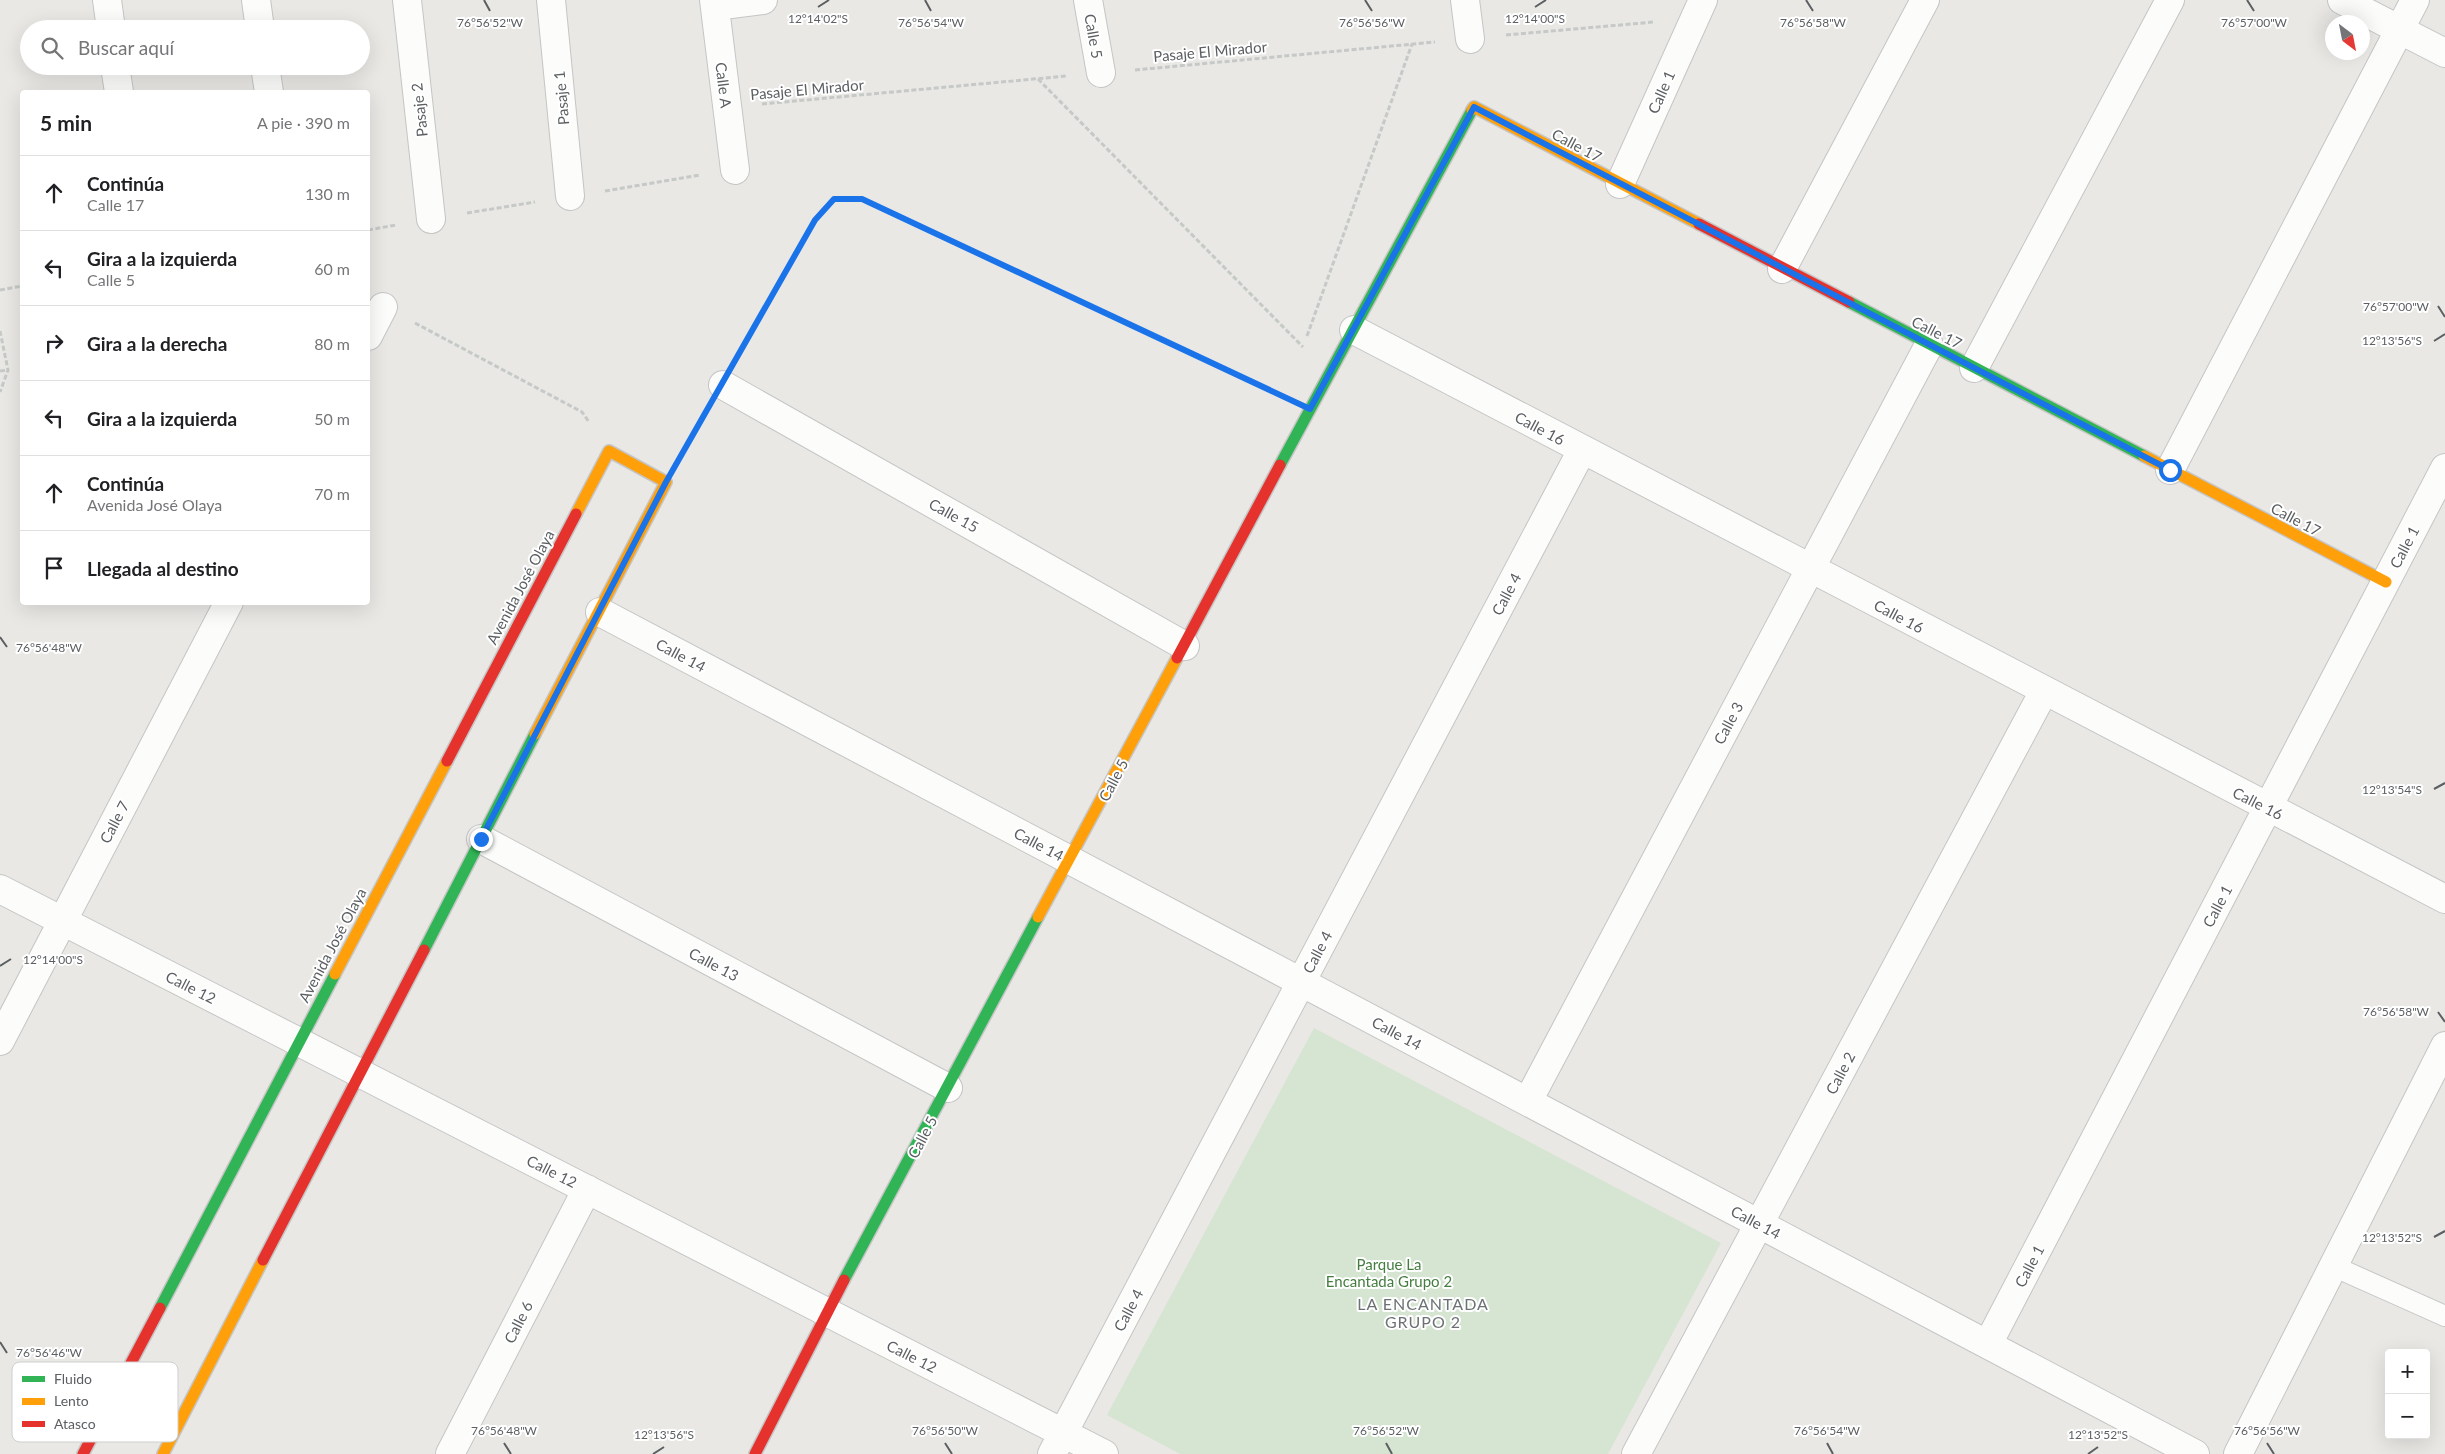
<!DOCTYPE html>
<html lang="es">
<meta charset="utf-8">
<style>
:root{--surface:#fff;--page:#f2f2f2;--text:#202124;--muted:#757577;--line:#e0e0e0}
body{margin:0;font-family:Lato,sans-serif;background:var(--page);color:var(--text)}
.controls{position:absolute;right:15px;bottom:15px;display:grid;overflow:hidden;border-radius:5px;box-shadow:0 5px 20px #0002}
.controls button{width:45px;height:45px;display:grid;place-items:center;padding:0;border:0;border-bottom:1px solid var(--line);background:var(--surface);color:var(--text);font:25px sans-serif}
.compass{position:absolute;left:2325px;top:15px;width:45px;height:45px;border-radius:50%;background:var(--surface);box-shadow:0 5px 20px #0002;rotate:148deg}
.stop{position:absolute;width:15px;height:15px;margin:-11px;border:4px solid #1a73e8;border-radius:50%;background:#fff}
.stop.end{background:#1a73e8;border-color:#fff;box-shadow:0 1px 5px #0008}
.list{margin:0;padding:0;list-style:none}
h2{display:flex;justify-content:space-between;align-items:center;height:65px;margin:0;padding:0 20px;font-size:21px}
h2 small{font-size:16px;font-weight:400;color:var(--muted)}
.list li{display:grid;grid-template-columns:32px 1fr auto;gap:15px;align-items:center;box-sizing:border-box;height:75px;padding:0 20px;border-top:1px solid var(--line)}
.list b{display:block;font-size:19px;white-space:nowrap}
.list p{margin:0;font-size:16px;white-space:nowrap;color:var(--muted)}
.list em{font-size:16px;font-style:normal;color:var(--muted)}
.icon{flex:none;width:28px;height:28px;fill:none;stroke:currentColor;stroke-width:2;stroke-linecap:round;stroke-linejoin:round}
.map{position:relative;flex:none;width:2445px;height:1454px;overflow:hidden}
.search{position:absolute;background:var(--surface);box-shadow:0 5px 20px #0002;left:20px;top:20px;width:350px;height:55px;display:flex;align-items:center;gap:12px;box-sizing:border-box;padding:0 18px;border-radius:28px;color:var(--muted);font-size:19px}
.panel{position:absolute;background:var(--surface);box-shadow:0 5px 20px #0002;left:20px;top:90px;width:350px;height:515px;border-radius:5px}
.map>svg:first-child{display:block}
</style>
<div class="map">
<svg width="2445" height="1454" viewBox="0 0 2445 1454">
<rect width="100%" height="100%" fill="#eae8e5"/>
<path fill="#d6e4d2" d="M1314,1028L1721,1243L1608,1454H1180L1107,1415Z"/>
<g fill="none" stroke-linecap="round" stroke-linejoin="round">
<g stroke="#c4c5c5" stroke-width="22">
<path id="lane" d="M2333,1266L2445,1316"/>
</g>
<g stroke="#c4c5c5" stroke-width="30">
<path id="street" d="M107,0L111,29
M256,0L260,29
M407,0L431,219
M551,0L570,196
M714,0L735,170
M1088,0L1101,73
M1465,0L1470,39
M2342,0L2445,53
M715,6L763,0
M115,66L119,92
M265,66L269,92
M1620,184L1703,0
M1782,269L1925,0
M1354,330L2445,899
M368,336L383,307
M1974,368L2170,0
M723,385L1185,646
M2170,470L2415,0
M600,612L2195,1454
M481,839L948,1088
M0,889L1104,1454
M0,1041L229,602
M1528,1101L1929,345
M1988,1344L2445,468
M450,1454L587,1189
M1052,1454L1582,450
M1636,1454L2044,691
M2238,1454L2445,1046"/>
</g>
<g stroke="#c4c5c4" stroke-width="14">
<path id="fast" d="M1849,302L2144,456
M1280,465L1472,110
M424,950L535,734
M844,1280L1038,917
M160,1308L335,974"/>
</g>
<g stroke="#c4c5c4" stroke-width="14">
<path id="slow" d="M1472,110L1474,107L1699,224
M2144,456L2386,582
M535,734L666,482L609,451L576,514
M1038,917L1177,658
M335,974L447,761
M163,1454L263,1260"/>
</g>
<g stroke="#c4c5c4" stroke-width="14">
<path id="jam" d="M1699,224L1849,302
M1177,658L1280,465
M447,761L576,514
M263,1260L424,950
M83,1454L160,1308
M755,1454L844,1280"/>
</g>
<path stroke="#c5c9c7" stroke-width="3" stroke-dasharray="5 2.5" stroke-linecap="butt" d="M1506,35L1654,22
M1135,70L1435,42
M1038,79L1303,347
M762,104L1067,76
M605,191L700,175
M467,213L535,202
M368,230L396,225
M0,290L22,286
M415,323L582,412L589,422
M0,331L8,370L0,392
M1307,336L1412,44
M740,354L815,220L834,199H862L1278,394
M0,371L8,370
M684,451L705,416"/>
<use href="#lane" stroke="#fcfcfb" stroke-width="20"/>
<use href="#street" stroke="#fcfcfb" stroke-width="28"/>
<use href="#fast" stroke="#30b455" stroke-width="11"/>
<use href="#slow" stroke="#ff9f0a" stroke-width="11"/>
<use href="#jam" stroke="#e5322d" stroke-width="11"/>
</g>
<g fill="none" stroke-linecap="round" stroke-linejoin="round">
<path stroke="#1a73e8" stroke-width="6" d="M481,839L666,482L815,220L834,199H862L1310,409L1474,107L2170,470"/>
</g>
<path fill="none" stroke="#5b5f62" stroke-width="2" d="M484,0L490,11M925,0L931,11M1365,0L1372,11M1806,0L1813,11M2247,0L2254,11M818,7L829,0M1535,7L1546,0M2438,306L2445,317M2434,341L2445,334M0,637L7,647M2434,789L2445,783M0,966L11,959M2438,1012L2445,1022M2434,1237L2445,1231M0,1342L7,1353M504,1443L511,1454M945,1443L952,1454M1386,1443L1392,1454M1827,1443L1833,1454M2267,1443L2274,1454M653,1454L664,1447M2088,1454L2098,1447"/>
<g text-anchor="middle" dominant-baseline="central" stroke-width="4" stroke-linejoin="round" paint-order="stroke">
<g font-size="15" fill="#5b5f62" stroke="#fff">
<text transform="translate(1094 36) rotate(80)">Calle 5</text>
<text transform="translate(1210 51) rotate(-5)">Pasaje El Mirador</text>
<text transform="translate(724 85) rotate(83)">Calle A</text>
<text transform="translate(807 89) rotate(-5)">Pasaje El Mirador</text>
<text transform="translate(1661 92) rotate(-66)">Calle 1</text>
<text transform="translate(561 98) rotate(-95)">Pasaje 1</text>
<text transform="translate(419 110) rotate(-96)">Pasaje 2</text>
<text transform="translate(1577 145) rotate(28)">Calle 17</text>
<text transform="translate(1937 332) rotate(27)">Calle 17</text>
<text transform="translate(1540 428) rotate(28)">Calle 16</text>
<text transform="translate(954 515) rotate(29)">Calle 15</text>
<text transform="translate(2296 519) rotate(28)">Calle 17</text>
<text transform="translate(2404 547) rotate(-62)">Calle 1</text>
<text transform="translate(520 587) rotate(-62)">Avenida José Olaya</text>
<text transform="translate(1506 594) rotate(-62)">Calle 4</text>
<text transform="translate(1899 616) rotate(28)">Calle 16</text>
<text transform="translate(681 655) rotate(28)">Calle 14</text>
<text transform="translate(1728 723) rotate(-62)">Calle 3</text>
<text transform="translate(1113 780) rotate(-62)">Calle 5</text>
<text transform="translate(2258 803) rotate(27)">Calle 16</text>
<text transform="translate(114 822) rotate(-62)">Calle 7</text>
<text transform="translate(1039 844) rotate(28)">Calle 14</text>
<text transform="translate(2217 906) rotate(-62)">Calle 1</text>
<text transform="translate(332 945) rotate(-62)">Avenida José Olaya</text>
<text transform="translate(1317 952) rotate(-62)">Calle 4</text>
<text transform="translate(714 964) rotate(28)">Calle 13</text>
<text transform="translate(191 987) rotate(27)">Calle 12</text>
<text transform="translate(1397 1033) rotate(28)">Calle 14</text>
<text transform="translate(1840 1073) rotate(-62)">Calle 2</text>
<text transform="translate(922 1137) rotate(-62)">Calle 5</text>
<text transform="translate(552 1171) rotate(27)">Calle 12</text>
<text transform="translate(1756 1222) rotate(28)">Calle 14</text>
<text transform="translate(2029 1266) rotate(-62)">Calle 1</text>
<text transform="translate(1128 1310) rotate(-62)">Calle 4</text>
<text transform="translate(518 1322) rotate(-63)">Calle 6</text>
<text transform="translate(912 1356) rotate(27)">Calle 12</text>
</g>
<g font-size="15" fill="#447d3f" stroke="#fff">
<text x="1389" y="1264">Parque La<tspan x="1389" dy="17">Encantada Grupo 2</tspan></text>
</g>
<g font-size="16" letter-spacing="1" fill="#6c7174" stroke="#fff">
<text x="1423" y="1303">LA ENCANTADA<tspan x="1423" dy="18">GRUPO 2</tspan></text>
</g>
</g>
<rect x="12" y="1362" width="166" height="80" rx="8" fill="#fff" stroke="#cecfd0" stroke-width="1"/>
<rect x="22" y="1376" width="23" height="6" fill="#30b455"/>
<rect x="22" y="1398" width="23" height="7" fill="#ff9f0a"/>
<rect x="22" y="1421" width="23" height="6" fill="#e5322d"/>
<g font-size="14" fill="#5b5f62">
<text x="54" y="1384">Fluido</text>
<text x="54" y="1406">Lento</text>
<text x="54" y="1429">Atasco</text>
</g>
<g font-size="12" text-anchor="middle" fill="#5b5f62" stroke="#fff" stroke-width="4" stroke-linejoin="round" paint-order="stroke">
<text x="1535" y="23">12°14'00"S</text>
<text x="818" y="23">12°14'02"S</text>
<text x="1813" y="27">76°56'58"W</text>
<text x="490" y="27">76°56'52"W</text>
<text x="931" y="27">76°56'54"W</text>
<text x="1372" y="27">76°56'56"W</text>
<text x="2254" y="27">76°57'00"W</text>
<text x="2396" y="311">76°57'00"W</text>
<text x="2392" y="345">12°13'56"S</text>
<text x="49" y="652">76°56'48"W</text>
<text x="2392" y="794">12°13'54"S</text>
<text x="53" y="964">12°14'00"S</text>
<text x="2396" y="1016">76°56'58"W</text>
<text x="2392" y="1242">12°13'52"S</text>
<text x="49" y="1357">76°56'46"W</text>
<text x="504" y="1435">76°56'48"W</text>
<text x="945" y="1435">76°56'50"W</text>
<text x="1386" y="1435">76°56'52"W</text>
<text x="1827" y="1435">76°56'54"W</text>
<text x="2267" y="1435">76°56'56"W</text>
<text x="664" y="1439">12°13'56"S</text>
<text x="2098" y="1439">12°13'52"S</text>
</g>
</svg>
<div class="controls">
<button>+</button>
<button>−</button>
</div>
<svg class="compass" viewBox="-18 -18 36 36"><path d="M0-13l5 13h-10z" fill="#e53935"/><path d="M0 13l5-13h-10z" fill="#757577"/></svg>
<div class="stop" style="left:2170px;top:470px"></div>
<div class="stop end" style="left:481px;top:839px"></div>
<div class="search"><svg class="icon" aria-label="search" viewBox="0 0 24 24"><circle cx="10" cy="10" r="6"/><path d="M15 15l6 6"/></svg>Buscar aquí</div>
<section class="panel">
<h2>5 min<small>A pie · 390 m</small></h2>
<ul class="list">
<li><svg class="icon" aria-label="ahead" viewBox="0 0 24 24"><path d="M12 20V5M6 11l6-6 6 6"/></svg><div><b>Continúa</b><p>Calle 17</p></div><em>130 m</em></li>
<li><svg class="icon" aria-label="left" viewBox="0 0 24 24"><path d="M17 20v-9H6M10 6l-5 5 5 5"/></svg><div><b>Gira a la izquierda</b><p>Calle 5</p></div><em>60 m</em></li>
<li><svg class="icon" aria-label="right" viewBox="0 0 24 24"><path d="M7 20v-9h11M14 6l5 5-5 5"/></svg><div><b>Gira a la derecha</b></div><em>80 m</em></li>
<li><svg class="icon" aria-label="left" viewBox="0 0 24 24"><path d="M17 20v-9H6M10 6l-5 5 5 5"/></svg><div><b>Gira a la izquierda</b></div><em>50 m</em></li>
<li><svg class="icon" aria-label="ahead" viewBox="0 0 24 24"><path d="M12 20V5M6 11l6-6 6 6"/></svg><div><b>Continúa</b><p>Avenida José Olaya</p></div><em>70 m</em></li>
<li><svg class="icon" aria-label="arrive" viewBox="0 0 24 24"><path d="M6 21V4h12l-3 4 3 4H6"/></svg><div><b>Llegada al destino</b></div></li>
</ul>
</section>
</div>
